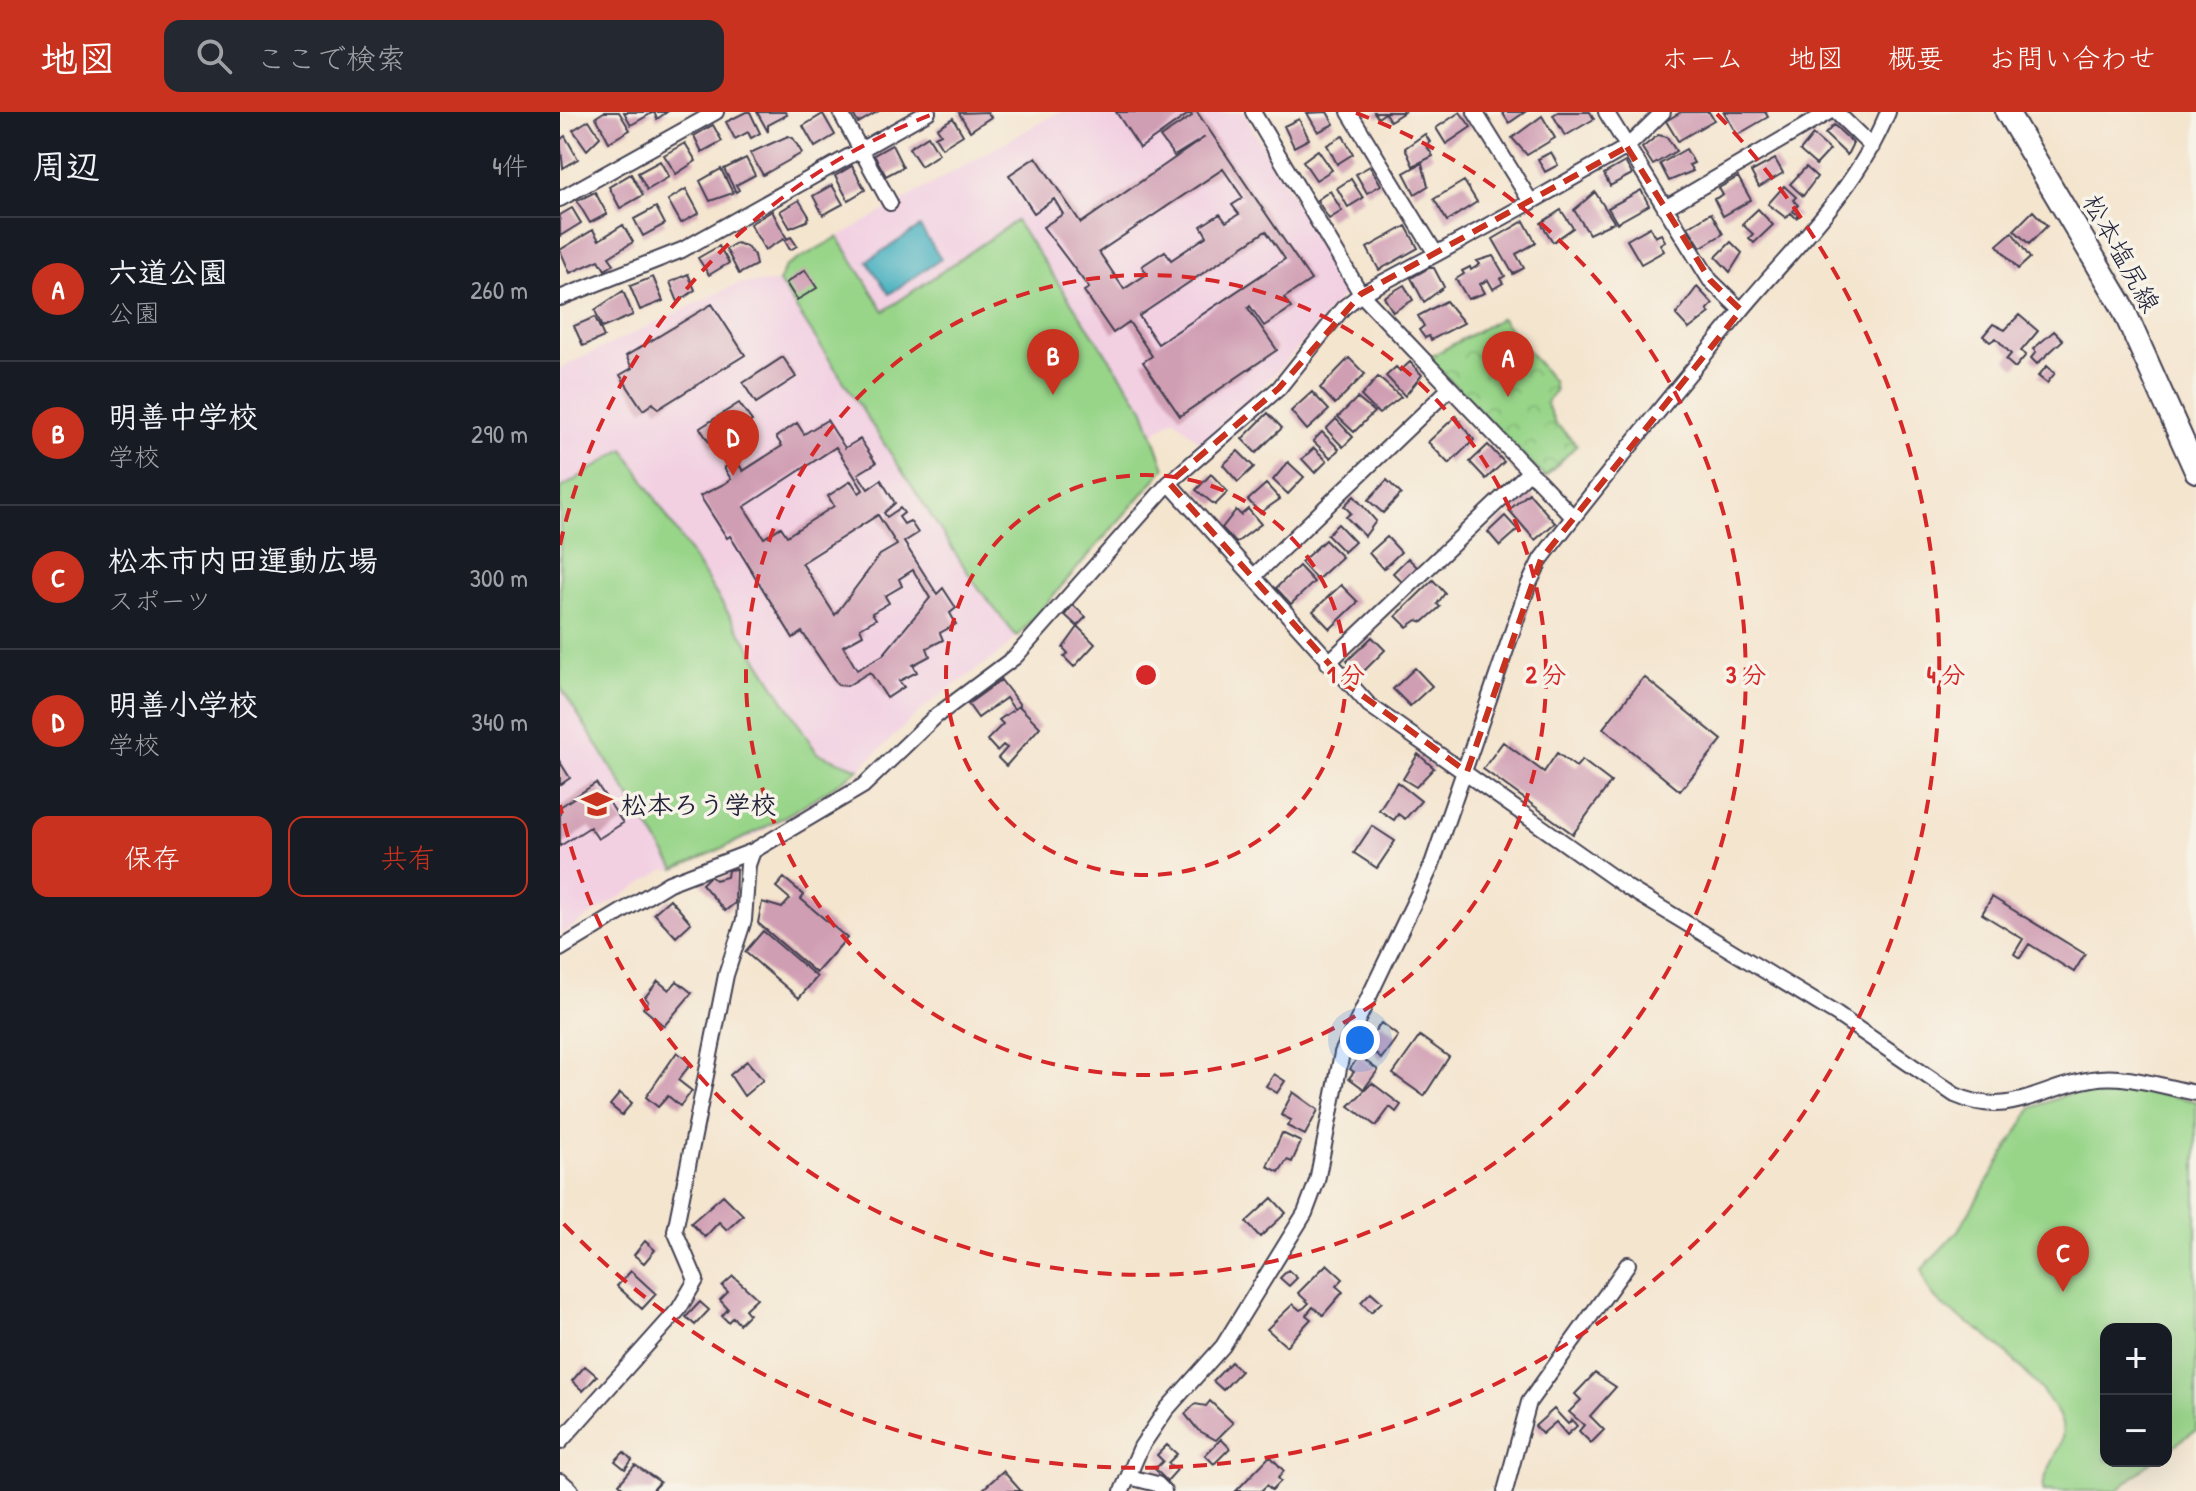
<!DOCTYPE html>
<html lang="ja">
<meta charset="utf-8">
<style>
:root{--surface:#171b24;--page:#242831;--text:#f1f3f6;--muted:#9ea1a6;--line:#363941;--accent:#c8321e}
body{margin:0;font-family:"Patrick Hand","Klee One",sans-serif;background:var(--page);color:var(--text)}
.controls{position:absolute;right:24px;bottom:24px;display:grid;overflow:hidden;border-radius:16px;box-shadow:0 8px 32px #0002}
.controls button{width:72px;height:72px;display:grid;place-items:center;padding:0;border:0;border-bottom:2px solid var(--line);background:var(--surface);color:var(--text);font:40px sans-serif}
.you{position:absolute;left:800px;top:928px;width:28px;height:28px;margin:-20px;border:6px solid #fff;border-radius:50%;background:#1a73e8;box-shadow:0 0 0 12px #1a73e833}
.badge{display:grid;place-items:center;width:52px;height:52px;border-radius:50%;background:var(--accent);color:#fff;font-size:26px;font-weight:700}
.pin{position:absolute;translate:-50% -66px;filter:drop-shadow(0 2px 4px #0008)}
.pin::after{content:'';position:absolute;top:42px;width:28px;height:24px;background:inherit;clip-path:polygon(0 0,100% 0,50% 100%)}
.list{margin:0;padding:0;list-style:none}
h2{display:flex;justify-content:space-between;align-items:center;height:104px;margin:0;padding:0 32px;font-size:34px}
h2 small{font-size:26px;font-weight:400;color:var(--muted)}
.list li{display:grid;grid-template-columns:52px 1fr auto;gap:24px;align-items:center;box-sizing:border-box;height:144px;padding:0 32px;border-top:2px solid var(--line)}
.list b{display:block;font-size:30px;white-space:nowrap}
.list p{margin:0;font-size:26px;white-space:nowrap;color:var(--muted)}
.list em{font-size:26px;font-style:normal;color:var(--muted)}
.actions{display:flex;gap:16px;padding:24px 32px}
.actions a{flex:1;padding:18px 0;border:2px solid var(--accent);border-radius:16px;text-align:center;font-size:28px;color:var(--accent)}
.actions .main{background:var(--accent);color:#fff}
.icon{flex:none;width:44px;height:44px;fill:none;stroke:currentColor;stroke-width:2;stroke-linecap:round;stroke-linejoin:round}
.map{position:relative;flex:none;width:1636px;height:1379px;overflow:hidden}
header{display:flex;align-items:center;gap:48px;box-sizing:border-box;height:112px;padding:0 40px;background:var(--accent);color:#fff}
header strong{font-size:38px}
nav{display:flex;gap:44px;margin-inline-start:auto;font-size:28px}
.search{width:560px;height:72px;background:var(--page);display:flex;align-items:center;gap:20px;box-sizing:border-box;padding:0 28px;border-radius:16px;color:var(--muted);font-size:30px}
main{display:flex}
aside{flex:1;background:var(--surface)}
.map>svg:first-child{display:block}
</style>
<header>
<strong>地図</strong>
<div class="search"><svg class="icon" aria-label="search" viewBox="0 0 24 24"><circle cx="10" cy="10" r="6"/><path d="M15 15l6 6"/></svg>ここで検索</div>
<nav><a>ホーム</a><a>地図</a><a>概要</a><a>お問い合わせ</a></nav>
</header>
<main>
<aside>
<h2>周辺<small>4件</small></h2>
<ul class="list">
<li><span class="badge">A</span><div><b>六道公園</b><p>公園</p></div><em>260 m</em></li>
<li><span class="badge">B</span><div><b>明善中学校</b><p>学校</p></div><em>290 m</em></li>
<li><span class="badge">C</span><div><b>松本市内田運動広場</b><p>スポーツ</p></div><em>300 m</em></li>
<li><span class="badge">D</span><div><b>明善小学校</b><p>学校</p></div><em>340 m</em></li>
</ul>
<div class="actions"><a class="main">保存</a><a>共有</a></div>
</aside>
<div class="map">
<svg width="1636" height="1379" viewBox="0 0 1636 1379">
<defs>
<pattern id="park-crowns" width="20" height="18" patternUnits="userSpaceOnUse" patternTransform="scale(2)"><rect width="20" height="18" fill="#98d589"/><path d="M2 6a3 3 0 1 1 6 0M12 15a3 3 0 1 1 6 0" fill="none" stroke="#83b777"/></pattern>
</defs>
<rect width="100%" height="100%" fill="#f7f3e8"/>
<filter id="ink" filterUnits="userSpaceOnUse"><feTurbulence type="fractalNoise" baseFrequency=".0125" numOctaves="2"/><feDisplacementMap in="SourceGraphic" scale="16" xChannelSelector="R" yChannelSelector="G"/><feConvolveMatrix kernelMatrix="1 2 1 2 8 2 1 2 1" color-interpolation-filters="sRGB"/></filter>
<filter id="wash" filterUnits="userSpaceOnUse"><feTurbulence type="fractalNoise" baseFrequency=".006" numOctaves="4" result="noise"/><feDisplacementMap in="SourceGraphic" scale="32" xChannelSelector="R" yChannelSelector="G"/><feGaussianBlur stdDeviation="1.8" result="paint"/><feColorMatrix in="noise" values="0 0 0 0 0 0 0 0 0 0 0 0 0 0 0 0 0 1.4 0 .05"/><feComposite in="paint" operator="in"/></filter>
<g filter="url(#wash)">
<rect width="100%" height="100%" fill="#f4e5cf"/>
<path fill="#f2d0e2" d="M499,0H683L787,178L717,260L641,331L614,306L593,322L605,356L444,538L367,593L299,657L253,690L194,724L115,757L103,758L0,823V256L179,171L219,170L225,155Z"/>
<path fill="#98d589" stroke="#5d7c62" stroke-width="2" d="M456,109L583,296L605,356L457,525L416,473L219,170L225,155L278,125L324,199Z
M64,337L257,641L299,657C237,701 184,728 115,757L0,574V377Z
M1557,973L1636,989V1318L1606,1339V1217H1546V1349H1592L1557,1379H1483C1483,1355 1509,1334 1501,1309C1493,1286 1448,1241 1428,1225C1402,1203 1367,1195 1362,1157L1397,1120L1472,996L1524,976Z"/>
<path fill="url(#park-crowns)" stroke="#5d7c62" stroke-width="2" d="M941,206L993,269L995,279L986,291L995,311L1017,333L985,365L868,246Z"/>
<path fill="#40adbe" stroke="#31687c" stroke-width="2" d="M360,115L381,147L329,182L307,149Z"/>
<g id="blocks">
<path fill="#d09eb3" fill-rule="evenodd" d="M44,0H59L70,18L49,30L36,5Z
M64,0H107L97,7L94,0L71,13Z
M186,0H190L200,21L191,26L188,20L175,27L166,10Z
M197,0H225L227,3L208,13V20Z
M292,0H317L298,11Z
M427,0L431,5L410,19L399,1Z
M556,0H637L751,168L724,186L731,196L704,214L690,194L688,196L717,238L620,304L583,250L592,244L569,210L553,221L524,179L529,176L483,115L503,102L494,87L474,101L449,63L476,45L521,111L645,25L614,44L600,25L632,4L630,1L580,36ZM663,57L683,86L672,93L679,102L666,110L660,102L641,114L647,124L611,148L605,139L582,154L587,162L564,177L539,140ZM706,119L725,147L598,232L579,204Z
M767,0L774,12L758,20L747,1Z
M814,0H844L830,9L825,1L818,6Z
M900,0L911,15L886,32L876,16Z
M942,0H965L949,11Z
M998,0H1030L1034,7L1005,24L993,3Z
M1121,0H1149L1154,8L1118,29L1106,9Z
M1164,0H1205L1208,5L1177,23Z
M263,2L275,23L255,35L243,14Z
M982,4L995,26L967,43L952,26Z
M393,6L403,23L382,36L375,25L381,22L377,16Z
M739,7L749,27L734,35L724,14Z
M29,8L40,25L27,38L13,18Z
M153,13L162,29L142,40L134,24Z
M1274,13L1293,31L1287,43L1265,22Z
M865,22L870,30L866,33L873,44L853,54L845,36Z
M1098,23L1107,25L1116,39L1093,53L1082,36Z
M1253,23L1270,38L1256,53L1240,39Z
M5,24L18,47L3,56L0,28Z
M228,24L233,26L242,41L203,63L190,41Z
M368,24L379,42L361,54L349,36Z
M783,24L793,42L777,52L767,33Z
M125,31L136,49L116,62L104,43Z
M332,33L343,55L326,64L314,43Z
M1126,37L1134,51L1129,53L1133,59L1109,69L1100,52Z
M758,38L772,58L756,68L743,49Z
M991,40L998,53L985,60L978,47Z
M186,46L195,63L176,73L179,78L176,80L164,57Z
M1215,47L1223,61L1199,75L1191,60Z
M100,49L109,65L87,78L78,61Z
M1065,50L1072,62L1050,74L1044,62Z
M862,51L868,74L855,82L844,61Z
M292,54L305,78L288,88L275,64Z
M810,54L821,73L807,81L796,62Z
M1246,55L1257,65L1243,84L1230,72Z
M161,57L173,81L150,89L140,69Z
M71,62L83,83L60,96L49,75Z
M1178,65L1191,88L1163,104L1154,87L1163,83L1159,76Z
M791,67L803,86L788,95L777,76Z
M904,69L917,90L887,109L874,87Z
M272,73L283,92L263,103L253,84Z
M1224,74L1236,85L1233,88L1238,93L1233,99L1239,104L1236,106L1231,101L1226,106L1208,92Z
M126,77L139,101L121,111L108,88Z
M1081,78L1089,93L1057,111L1048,96Z
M770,79L782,99L769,107L757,88Z
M35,80L47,102L30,111L17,89Z
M1035,80L1054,110L1029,122L1014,98Z
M239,88L249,104L247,109L230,116L220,99Z
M96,95L105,112L83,124L74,107Z
M12,96L21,111L0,124V103Z
M1198,97L1213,113L1194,131L1189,126L1193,122L1182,112Z
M1001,98L1013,116L993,130L981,111Z
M212,99L227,127L231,125L237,134L230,138L224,127L205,138L190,112Z
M1473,99L1487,114L1469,132L1454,118Z
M1151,101L1163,122L1141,135L1128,115Z
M964,109L976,131L956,142L964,156L953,162L933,127Z
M63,113L73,130L49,145L54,152L45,158L39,148L10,161L0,138L33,118L39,128Z
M846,114L858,136L819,158L807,136Z
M1090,115L1095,125L1101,122L1105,129L1100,132L1104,139L1081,152L1067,128Z
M1452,120L1470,146L1458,157L1437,133Z
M1171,130L1182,141L1170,160L1156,145Z
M176,131L186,134L194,143L196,153L179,162L166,137Z
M159,134L169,151L149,163L138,146Z
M933,144L945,164L940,167L943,171L933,177L928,168L920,172L925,181L908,187L896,167L904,162L902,159L910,155L911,158L920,152L917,149Z
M869,156H874L884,175L864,190L851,166Z
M245,158L257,176L237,188L226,171Z
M128,162L135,178L118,190L110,170Z
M93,165L103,189L80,198L70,174Z
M844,173L853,188L833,200L824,185Z
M1137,175L1153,192L1147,198L1150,201L1129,217L1116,203Z
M63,179L73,203L42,216L35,198Z
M886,189L904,211L871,228L869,224L865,226L859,218L864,214L858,204Z
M152,192L185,243L98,297L93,291L83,298L60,263L72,256L66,244Z
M1459,203L1478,219L1461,239L1466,243L1455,256L1446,248L1451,242L1436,226L1430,230L1423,224L1433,212L1445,218Z
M35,205L44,225L23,234L14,214Z
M1494,219L1503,228L1477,252L1471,246L1476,240L1473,237Z
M223,245L236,265L196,291L183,271Z
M789,246L805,262L775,292L760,276Z
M850,250L862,263L845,284L826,264L836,255L840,259Z
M1487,254L1495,261L1487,271L1478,264Z
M818,265L841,285L819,302L801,284Z
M752,280L769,298L747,318L731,299Z
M797,286L814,300L794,320L778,305Z
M179,291L192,309L152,335L140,316Z
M708,301L722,316L696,341L682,327Z
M896,304L914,328L889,352L868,330Z
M776,307L793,325L783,335L766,317Z
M267,308L285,336L300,327L316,351L298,362L308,377L321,368L335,391L324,401L327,405L340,396L344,401L339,405L344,412L350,409L358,421L344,430L377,482L383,476L396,496L390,501L396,512L380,521L383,528L367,536L370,544L353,553L357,560L339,569L344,575L327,586L310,560L287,574L278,573L242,520L233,526L170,424L167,426L140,384L166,371L171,367L164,356L176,348L183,359L222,334L216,325L237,311L244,322ZM276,335L303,378L299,381L291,369L268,384L274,394L227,424L221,415L204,426L184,395ZM318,403L337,433L320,443L275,503L242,451ZM353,458L370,486L323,543L297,558L283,534L303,523L300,516L316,507L312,501L329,491L325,484L342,474L339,467Z
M762,320L779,337L771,346L753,329Z
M928,333L944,350L926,367L910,350Z
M754,336L767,349L755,361L742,347Z
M678,339L694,355L678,370L663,353Z
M728,350L744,365L728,382L713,368Z
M651,362L668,380L655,393L636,378Z
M827,368L841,382L823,401L808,388Z
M706,372L720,387L700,401L688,388Z
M969,381L995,411L975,428L949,398Z
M794,384L816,409L805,424L786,405L791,401L784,394Z
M688,397L701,412L676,431L662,416L676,398L681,403Z
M945,404L958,418L940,434L928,420Z
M778,412L795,430L784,440L767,423Z
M827,425L841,440L823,457L809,441Z
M765,428L782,445L757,468L741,450Z
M848,446L857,455L842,470L833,461Z
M739,454L754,470L731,492L716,476Z
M873,468L885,481L877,492L880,495L863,510L857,508L847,515L836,504Z
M781,473L798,490L770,517L753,499Z
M513,493L526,505L517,514L505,503Z
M518,515L535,532L514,555L504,545L508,541L503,536Z
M812,525L825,538L800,563L787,549Z
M855,556L872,574L850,594L833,577Z
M1084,565L1162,628L1120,679L1043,616Z
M441,568L460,593L454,597L446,586L418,606L408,592Z
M459,594L480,615L446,654L438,646L447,636L443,633L437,639L427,628L443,612L439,608Z
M943,630L984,660L997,641L1016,655L1022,648L1051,670L1013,722L923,657Z
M858,642L874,656L856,675L843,667Z
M0,650L10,666L0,673Z
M837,670L861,689L845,707L838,702L834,708L819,698Z
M36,671L63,711L38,727L30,715L0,734V695Z
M812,714L835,729L817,756L794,741Z
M176,757L175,791L165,799L142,772L150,764L155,768L167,765L168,758Z
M224,766L244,783L241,787L287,826L256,861L198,811L202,790L222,796L230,787L216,775Z
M1432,785L1525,842L1514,860L1469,832L1460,846L1454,842L1463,827L1422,802Z
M110,787L131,811L116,825L94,801Z
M203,819L257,865L239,886L185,840Z
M98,869L109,878L117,869L132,881L104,914L83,896L88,889L85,885Z
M821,911L838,924L821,947L806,931Z
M860,924L889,945L864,984L833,962Z
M117,940L131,952L118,968L132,979L120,994L108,984L98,995L86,985Z
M799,944L818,958L804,977L789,966L794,960L790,957Z
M187,949L203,968L184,984L170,963Z
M714,962L725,969L717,981L706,974Z
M812,971L841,993L836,1000L830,995L816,1014L789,994Z
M733,980L758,998L745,1023L727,1014L731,1008L721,1003Z
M60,981L72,991L62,1003L50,993Z
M722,1021L741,1030L732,1050L727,1048L719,1060L707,1054Z
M163,1083L183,1103L167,1118L159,1110L145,1125L131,1111Z
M712,1086L726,1101L700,1125L686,1110Z
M85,1129L95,1138L84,1151L74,1143Z
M767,1152L783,1167L776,1174L783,1180L763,1203L753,1195L746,1203L751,1207L726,1234L707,1217L733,1192L740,1198L744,1196L749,1191L738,1181Z
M728,1158L737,1166L729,1174L720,1166Z
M71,1159L96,1182L82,1197L57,1174Z
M173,1164L197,1186L185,1197L189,1202L179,1212L173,1205L168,1210L162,1204L168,1197L160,1188L168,1180L162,1174Z
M811,1180L822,1190L811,1200L801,1190Z
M140,1190L149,1198L135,1213L126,1205Z
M671,1250L681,1259L663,1278L653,1269Z
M25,1254L37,1264L23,1279L12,1269Z
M1035,1261L1056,1275L1030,1304L1044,1318L1031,1331L1019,1319L1024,1313L1009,1300L1021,1288L1015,1282Z
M650,1289L673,1311L656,1328L638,1318L625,1302L635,1292L646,1294Z
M994,1297L1008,1312L1012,1308L1017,1314L1007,1323L996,1310L982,1322L975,1314Z
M661,1327L670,1336L654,1352L645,1343Z
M607,1333L617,1342L608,1351L617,1358L607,1369L595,1357L603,1349L597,1343Z
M64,1340L72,1348L65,1357L55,1349Z
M710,1344L724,1359L718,1366L721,1369L712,1378L707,1373L701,1379H676Z
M75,1353L100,1370L92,1379H67L59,1372Z
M443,1359L461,1379H421Z"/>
</g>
</g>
<g filter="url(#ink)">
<use href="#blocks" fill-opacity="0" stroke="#423f51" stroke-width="2"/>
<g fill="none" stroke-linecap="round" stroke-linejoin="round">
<g stroke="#423f51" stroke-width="18">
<path id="street" d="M280,0L330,91
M693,0L801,182L1013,405
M789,0L876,142L971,90L915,0
M1046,0L1150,168L1181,198
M1276,0L1312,35
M0,87L156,0
M971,90L1067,35L1103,0
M1105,96L1269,0
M0,186L122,138L368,0
M609,371L809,593L1068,776L1276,902L1395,983C1451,1007 1478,976 1532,967C1565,961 1603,975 1636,981
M694,464L889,277
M768,551L969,360
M0,837L109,771L193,739L303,674L376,604L455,545L609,371L719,276L783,196L801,182L876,142
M0,1330L119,1197L136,1168L115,1119L166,863L184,808L188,753L193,739
M569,1365L597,1372L604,1379
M562,1379L581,1335L606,1298L663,1234L745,1101L757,1069L782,941L871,755L968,474L981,447C1045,363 1113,281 1180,200C1233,136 1296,79 1328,0
M945,1379L969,1290L1068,1152"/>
</g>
<g stroke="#423f51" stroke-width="22">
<path id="secondary" d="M0,1371L9,1379"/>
</g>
<g stroke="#423f51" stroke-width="26">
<path id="primary" d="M1447,0L1561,192L1636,359"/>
</g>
<use href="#street" stroke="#fff" stroke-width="14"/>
<use href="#secondary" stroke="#fff" stroke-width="18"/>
<use href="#primary" stroke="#fff" stroke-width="22"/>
</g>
</g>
<path fill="none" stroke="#c8321e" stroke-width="6" stroke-dasharray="16 10" stroke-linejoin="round" d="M1067,35L1150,168L1181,198L981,447L907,660L788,573L609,371L719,276L801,182Z"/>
<g fill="none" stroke="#d62828" stroke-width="4" stroke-dasharray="14 10">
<circle cx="586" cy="563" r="200"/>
<circle cx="586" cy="563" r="400"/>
<path d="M0 433A600 600 0 0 1 376 1M796 1A600 600 0 1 1 0 693"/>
<path d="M1157 2A800 800 0 1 1 1 1109"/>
</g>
<defs>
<g id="school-bare" transform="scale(2.4)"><path d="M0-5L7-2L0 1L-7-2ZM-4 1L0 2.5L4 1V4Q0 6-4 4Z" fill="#c8321e" stroke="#f7f3e8" stroke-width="2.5" paint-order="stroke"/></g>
</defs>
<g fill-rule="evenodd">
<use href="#school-bare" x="37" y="692"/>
</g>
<g text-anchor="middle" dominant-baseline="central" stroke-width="7" stroke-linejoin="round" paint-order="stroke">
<g font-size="26" fill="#22223b" stroke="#f7f3e8">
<text transform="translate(1562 141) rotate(61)">松本塩尻線</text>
</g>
<g font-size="26" font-weight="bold" fill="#22223b" stroke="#f7f3e8" text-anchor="start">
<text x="61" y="692">松本ろう学校</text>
</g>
</g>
<circle cx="586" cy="563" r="12" fill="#d62828" stroke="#f7f3e8" stroke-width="4"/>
<g font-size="24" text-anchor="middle" font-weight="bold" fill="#d62828" stroke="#f7f3e8" stroke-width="7" stroke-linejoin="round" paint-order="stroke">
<text x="786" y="571">1 分</text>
<text x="986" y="571">2 分</text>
<text x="1186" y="571">3 分</text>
<text x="1386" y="571">4 分</text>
</g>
</svg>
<div class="controls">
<button>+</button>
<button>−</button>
</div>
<div class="you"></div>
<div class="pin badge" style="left:948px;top:285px">A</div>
<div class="pin badge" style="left:493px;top:283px">B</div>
<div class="pin badge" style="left:1503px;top:1180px">C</div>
<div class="pin badge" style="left:173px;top:364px">D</div>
</div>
</main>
